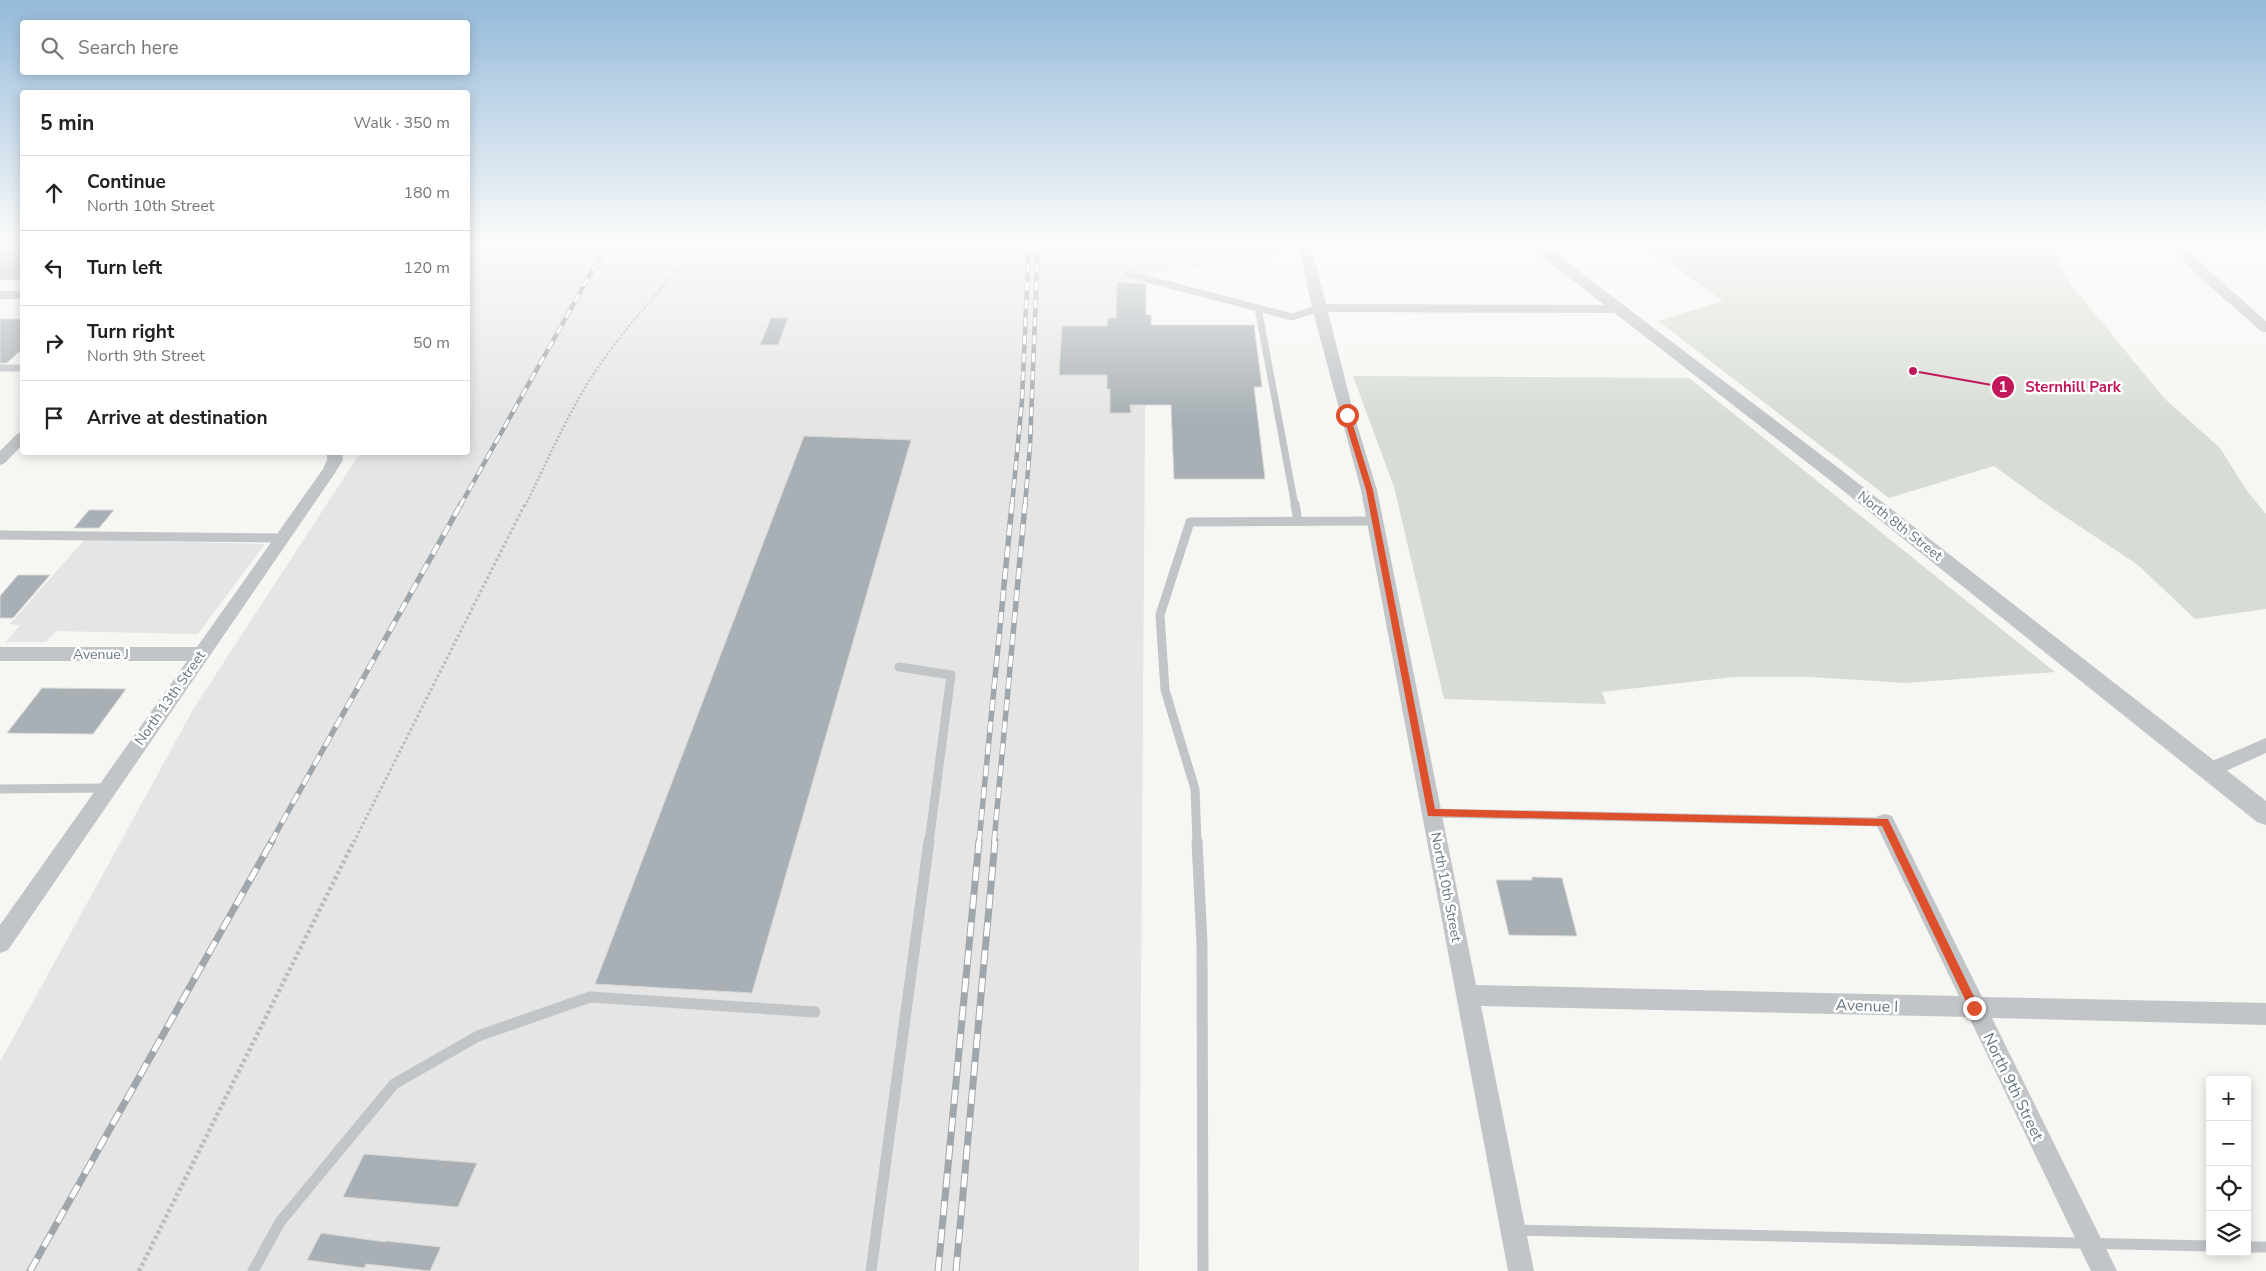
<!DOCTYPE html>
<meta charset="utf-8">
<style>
:root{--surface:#fff;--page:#f2f2f2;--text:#222;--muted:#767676;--line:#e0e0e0}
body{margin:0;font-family:"Nunito Sans",sans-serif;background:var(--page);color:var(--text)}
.controls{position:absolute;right:15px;bottom:15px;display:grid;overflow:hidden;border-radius:5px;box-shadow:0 2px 12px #0003}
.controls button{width:45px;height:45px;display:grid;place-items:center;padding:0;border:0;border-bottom:1px solid var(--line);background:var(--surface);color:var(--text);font:25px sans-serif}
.stop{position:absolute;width:15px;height:15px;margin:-11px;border:4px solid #de4f2b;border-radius:50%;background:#fff}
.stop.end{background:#de4f2b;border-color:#fff;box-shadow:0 1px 5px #0008}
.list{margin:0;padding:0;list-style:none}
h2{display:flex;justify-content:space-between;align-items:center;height:65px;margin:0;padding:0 20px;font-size:21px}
h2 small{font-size:16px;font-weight:400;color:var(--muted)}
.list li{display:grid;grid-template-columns:32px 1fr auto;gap:15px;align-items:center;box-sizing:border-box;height:75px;padding:0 20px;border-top:1px solid var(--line)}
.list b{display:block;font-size:19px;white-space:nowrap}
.list p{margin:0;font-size:16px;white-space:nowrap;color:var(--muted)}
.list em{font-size:16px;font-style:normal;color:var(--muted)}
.icon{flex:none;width:28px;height:28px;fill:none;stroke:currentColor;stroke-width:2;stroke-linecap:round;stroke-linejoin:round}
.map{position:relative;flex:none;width:2266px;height:1271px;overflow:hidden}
.search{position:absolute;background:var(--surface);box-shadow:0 2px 12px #0003;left:20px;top:20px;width:450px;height:55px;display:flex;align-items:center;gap:12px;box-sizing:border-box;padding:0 18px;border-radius:5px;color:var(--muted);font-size:19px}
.panel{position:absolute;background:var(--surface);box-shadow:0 2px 12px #0003;left:20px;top:90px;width:450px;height:365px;border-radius:5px}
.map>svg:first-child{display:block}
</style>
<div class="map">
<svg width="2266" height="1271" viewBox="0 0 2266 1271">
<rect width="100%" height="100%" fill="#f6f6f3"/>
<path fill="#e4e5e4" d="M468,241H1275L1277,256L1146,275L1139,1271H0V1062L194,708L360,453L468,452Z
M84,540L265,544L198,634L56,631L46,642H6L20,625L10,624Z"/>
<path fill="#d7ddd4" d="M1638,241H2048L2072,286L2164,398L2220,448L2247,491L2266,514V609L2195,619L2138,565L2049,506L1994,466L1889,498L1658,321L1723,301Z
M1353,376L1689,378L2055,672L1906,683L1810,677H1733L1602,692L1606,704L1444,699L1394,487Z"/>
<path fill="#a8b0b5" stroke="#d7d7d5" d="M0,241H22V280H0Z
M1117,282L1146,284V315H1151V325H1254L1262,387H1254L1265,479H1174L1171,405H1130L1131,413H1110V389H1107V375H1059L1062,326H1107L1108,318H1116Z
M771,318H788L778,345H760Z
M0,319H22V349L7,363H0Z
M804,436L911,440L752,993L595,984Z
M89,510H114L99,528H74Z
M18,575H50L13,618H0V596Z
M42,688L126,689L93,734L7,733Z
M1532,877L1562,878L1577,936L1509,935L1496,880H1532Z
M364,1154L477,1163L458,1207L343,1197Z
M321,1233L385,1242L386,1241L441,1247L430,1271L366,1264L364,1268L307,1260Z"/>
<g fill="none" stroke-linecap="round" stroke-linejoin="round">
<path stroke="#b9bcbe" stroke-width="2.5" stroke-dasharray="2 2" stroke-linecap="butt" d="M525,506C545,466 563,424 586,386C618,333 663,288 704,241"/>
<path stroke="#b9bcbe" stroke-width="3" stroke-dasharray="2.5 2.5" stroke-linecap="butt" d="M354,842L525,504"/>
<path stroke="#b9bcbe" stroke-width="4.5" stroke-dasharray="3 3" stroke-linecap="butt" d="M139,1271L354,841"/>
<path stroke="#c1c5c8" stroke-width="7" d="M1128,274L1292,317L1319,308
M1258,308L1295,506
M0,368H22"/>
<path stroke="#c1c5c8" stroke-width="9" d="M1295,504L1298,521
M0,535L282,538
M899,667L951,675L929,842
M0,789L107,788
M1431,813L1885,822
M1197,842L1195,789L1165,690L1160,615L1190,522L1376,521"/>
<path stroke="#c1c5c8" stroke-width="11" d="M1197,841L1202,944L1203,1271
M1515,1230L2210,1246
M2247,1247H2266
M253,1271L280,1222L394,1084L478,1036L590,997L815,1012
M871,1271L929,841"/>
<path fill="#c1c5c8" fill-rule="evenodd" d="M1298,241H1310L1326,304L1618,305L1625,309L1618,313L1328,312L1354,415L1377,490L1476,985L1959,996L1875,822L1878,816L1885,814L1892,816L1982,997L2266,1003V1025L1992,1018L2117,1271H2091L1969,1017L1481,1006L1534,1271H1508L1361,490L1312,308Z
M2168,241H2181L2207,269L2266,321V332L2261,331L2197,275Z
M0,291H22V299H0Z
M22,432V445L5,463L0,465V451L17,434Z
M327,452H342L343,460L335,473L8,950L0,953V925L187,661H0V647H197L323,469L327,460Z
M2266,738V753L2217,775L2210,778L2203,775L2200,770L2203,765Z"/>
<path fill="#c1c5c8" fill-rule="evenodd" d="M1522,241H1539L1845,473L2266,801V825L2257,822L1831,481Z"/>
<g stroke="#a0a7ac" stroke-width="4.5">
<path id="rail-far2" d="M460,506L609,241
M1012,506L1022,400L1029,241
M1025,506L1030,446L1038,241"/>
</g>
<g stroke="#a0a7ac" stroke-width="5.5">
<path id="rail-far1" d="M271,842L461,504
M979,842L1012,504
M994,842L1025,504"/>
</g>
<g stroke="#a0a7ac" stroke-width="7">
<path id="rail" d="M30,1271L272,841
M938,1271L979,841
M956,1271L995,841"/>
</g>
<use href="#rail-far2" stroke="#fff" stroke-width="3" stroke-dasharray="9" stroke-linecap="butt"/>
<use href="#rail-far1" stroke="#fff" stroke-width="4" stroke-dasharray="11" stroke-linecap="butt"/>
<use href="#rail" stroke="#fff" stroke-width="5" stroke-dasharray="14" stroke-linecap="butt"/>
</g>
<linearGradient id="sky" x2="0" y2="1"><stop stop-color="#95badb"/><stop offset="0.58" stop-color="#fbfbfa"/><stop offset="1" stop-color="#fbfbfa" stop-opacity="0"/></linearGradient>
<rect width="2266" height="419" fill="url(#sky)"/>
<path fill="#de4f2b" d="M1347,413L1350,415L1373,490L1435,809L1888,819L1978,1005V1012H1971L1882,826L1428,816L1366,490L1343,415Z"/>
<g text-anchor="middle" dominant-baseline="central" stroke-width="5" stroke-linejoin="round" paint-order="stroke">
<g font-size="14" fill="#667783" stroke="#fff">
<text transform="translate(1900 526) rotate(38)">North 8th Street</text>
<text x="101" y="654">Avenue J</text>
<text transform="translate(170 698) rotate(-55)">North 13th Street</text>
<text transform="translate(1446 887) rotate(79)">North 10th Street</text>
</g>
<g font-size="16" fill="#667783" stroke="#fff">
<text transform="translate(1867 1006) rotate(2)">Avenue I</text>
<text transform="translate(2013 1087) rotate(64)">North 9th Street</text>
</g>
</g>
<path fill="none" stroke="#c2185b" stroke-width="2" d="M1913 371L2003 387"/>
<g fill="#c2185b" stroke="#fff" stroke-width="2">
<circle cx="1913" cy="371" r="5"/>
<circle cx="2003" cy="387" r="12"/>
</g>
<g font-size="15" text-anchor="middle" font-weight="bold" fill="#fff">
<text x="2003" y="392">1</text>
</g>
<g font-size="15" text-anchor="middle" font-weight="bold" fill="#c2185b" stroke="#fff" stroke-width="5" stroke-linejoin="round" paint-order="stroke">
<text x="2073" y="392">Sternhill Park</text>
</g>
</svg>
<div class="controls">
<button>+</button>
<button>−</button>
<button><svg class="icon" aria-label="locate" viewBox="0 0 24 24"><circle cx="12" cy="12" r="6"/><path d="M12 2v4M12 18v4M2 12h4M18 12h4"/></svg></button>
<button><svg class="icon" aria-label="layers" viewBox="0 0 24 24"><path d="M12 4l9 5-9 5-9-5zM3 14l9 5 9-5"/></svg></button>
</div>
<div class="stop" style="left:1347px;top:415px"></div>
<div class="stop end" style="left:1974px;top:1008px"></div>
<div class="search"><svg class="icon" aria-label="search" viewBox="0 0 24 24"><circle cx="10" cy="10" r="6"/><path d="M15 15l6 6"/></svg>Search here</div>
<section class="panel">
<h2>5 min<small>Walk · 350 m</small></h2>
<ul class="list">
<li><svg class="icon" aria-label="ahead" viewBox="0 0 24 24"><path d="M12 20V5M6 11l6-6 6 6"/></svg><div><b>Continue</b><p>North 10th Street</p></div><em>180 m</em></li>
<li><svg class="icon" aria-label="left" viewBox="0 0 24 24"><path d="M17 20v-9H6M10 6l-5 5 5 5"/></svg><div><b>Turn left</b></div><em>120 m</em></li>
<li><svg class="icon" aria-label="right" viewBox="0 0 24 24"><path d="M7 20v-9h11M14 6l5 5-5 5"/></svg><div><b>Turn right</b><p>North 9th Street</p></div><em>50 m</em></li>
<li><svg class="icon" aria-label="arrive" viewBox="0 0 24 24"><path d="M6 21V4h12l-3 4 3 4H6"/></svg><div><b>Arrive at destination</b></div></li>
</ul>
</section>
</div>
